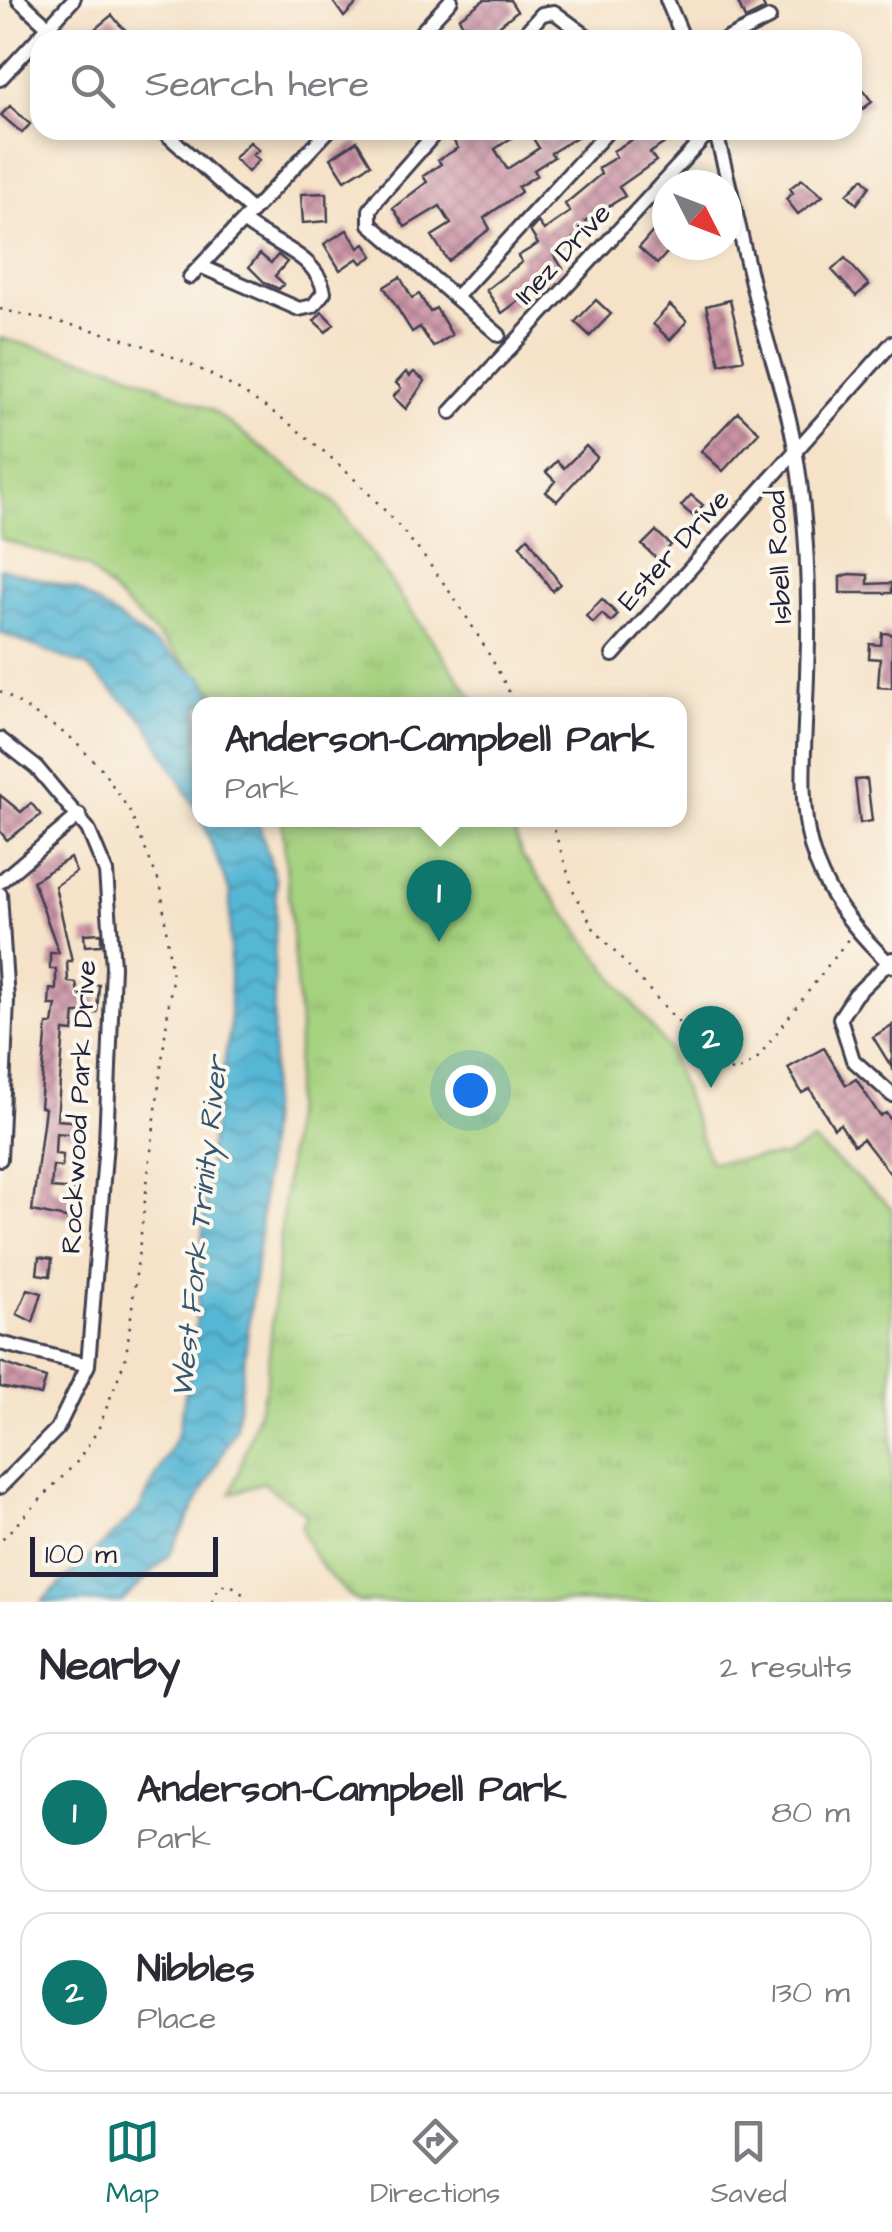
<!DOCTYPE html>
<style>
:root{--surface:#fff;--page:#f2f2f3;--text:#2b2b33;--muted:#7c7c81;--line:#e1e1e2;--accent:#0f766e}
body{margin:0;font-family:"Architects Daughter",sans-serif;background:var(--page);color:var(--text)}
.compass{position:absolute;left:652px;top:170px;width:90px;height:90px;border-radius:50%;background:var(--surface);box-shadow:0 5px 15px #0003;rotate:132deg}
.scale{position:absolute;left:30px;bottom:25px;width:188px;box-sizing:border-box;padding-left:10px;border:5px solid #22223b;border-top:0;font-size:28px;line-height:35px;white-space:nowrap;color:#22223b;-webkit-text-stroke:8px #fbf7ec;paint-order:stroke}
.you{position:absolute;left:470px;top:1090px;width:35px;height:35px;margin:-25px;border:8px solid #fff;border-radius:50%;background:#1a73e8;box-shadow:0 0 0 15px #1a73e833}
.badge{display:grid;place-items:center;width:65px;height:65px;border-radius:50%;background:var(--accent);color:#fff;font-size:32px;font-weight:700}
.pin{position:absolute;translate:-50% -82px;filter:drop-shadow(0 2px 5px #0008)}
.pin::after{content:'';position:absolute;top:52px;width:35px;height:30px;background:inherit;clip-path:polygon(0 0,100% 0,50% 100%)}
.popup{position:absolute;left:192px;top:697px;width:495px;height:130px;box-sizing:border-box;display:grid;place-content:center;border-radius:20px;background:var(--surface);filter:drop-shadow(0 2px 8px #0005);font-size:32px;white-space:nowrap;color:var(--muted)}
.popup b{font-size:38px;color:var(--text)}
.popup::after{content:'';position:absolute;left:50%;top:100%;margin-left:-20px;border:20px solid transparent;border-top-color:var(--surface)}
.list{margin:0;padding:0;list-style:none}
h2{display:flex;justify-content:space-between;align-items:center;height:130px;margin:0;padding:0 40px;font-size:42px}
h2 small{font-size:32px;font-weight:400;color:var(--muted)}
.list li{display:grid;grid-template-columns:65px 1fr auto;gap:30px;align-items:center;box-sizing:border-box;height:160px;margin:0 20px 20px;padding:0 20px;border:2px solid var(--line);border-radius:30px}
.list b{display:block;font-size:38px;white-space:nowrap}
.list p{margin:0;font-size:32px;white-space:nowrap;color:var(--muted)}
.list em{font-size:32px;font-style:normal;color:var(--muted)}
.icon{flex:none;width:55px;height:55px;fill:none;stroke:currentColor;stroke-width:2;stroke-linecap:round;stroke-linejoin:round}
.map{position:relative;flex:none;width:892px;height:1602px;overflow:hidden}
.search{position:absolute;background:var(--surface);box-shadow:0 5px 15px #0003;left:30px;right:30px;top:30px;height:110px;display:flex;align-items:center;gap:25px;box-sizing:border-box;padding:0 35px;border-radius:30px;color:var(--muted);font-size:38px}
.sheet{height:490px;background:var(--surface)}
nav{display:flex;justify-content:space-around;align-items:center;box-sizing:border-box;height:140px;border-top:2px solid var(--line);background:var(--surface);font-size:28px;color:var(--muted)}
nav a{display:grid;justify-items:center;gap:5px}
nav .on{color:var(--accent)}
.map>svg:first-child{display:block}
</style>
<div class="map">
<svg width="892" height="1602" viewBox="0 0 892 1602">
<defs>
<pattern id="grass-tufts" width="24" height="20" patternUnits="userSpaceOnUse" patternTransform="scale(2.5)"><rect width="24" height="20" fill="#a5d27f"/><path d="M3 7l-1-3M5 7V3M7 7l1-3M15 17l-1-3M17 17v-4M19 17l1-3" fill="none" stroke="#8eb46f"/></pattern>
<pattern id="water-waves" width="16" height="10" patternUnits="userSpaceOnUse" patternTransform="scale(2.5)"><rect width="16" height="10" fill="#56b7d5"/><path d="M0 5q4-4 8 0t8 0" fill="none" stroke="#4794ae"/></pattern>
<pattern id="building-cross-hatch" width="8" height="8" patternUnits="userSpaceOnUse" patternTransform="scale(2.5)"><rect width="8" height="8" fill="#cb93a6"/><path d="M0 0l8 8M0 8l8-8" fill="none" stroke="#a47888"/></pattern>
</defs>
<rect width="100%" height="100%" fill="#fbf7ec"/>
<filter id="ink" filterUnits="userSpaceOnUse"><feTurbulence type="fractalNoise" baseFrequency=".01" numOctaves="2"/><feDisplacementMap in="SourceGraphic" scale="20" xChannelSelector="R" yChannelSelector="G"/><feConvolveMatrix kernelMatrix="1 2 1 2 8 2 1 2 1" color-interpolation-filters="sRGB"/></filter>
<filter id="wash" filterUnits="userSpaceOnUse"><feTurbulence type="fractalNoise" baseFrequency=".0048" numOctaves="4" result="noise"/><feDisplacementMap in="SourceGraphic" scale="40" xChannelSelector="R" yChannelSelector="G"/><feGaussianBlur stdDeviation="2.25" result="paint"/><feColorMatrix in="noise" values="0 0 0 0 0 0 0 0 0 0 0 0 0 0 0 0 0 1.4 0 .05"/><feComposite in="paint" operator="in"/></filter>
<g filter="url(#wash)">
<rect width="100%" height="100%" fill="#f5e2c8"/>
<path fill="url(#grass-tufts)" stroke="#647a5d" stroke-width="2.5" d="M0,338L115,367L212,410L335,503L477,704H227L86,566L0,539Z
M282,820H511L522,856L668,1049L710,1162L786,1156L813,1141L892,1208V1602H358C332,1581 310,1558 301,1526L307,1516C294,1500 276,1497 263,1482L231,1494L266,1387L300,1027Z"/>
<path fill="url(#water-waves)" stroke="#3c6c88" stroke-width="2.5" d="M0,568L76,589L204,678L218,704H199V814L146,722L88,667L0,633Z
M202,820H258L276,882L273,1055L260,1233L236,1427L170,1554L122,1602H41L139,1510L178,1433L195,1339L208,1156L230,1029V893Z"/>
<g id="blocks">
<path fill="url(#building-cross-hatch)" d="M332,0H360L344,17Z
M484,0H510L517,11L482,40H446L465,28L459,18Z
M737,0H761L765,9L745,19Z
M112,15L120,25L137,40H110L96,28Z
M864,91L872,102L860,111L852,100Z
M10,106L30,124L22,133L1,115Z
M462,130H523L495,149L507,169L539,148L528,130H588L551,153L554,157L534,170L537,175L518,187L521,192L484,218L490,229L448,261L432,236L451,224L440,206L405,227L393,208L427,182L423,176L441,164L438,160L458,148L451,137Z
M627,130H684L650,153L656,161L619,187L625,196L585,221L588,226L554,255L563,269L502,313L486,290L522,262L518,256L538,244L530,231L538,222L544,230L570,212L565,204L601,174L598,168L616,157L613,151L633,139Z
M357,141L371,164L345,180L331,158Z
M250,142L259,150L253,155L259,160L248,172L234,158Z
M863,178L870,186L857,204L847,194Z
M802,179L823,196L798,214L786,199L793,193L790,188Z
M327,193L328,221L303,223L301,194Z
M656,228L667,237V245H674L657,264L639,248Z
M347,230L359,248L365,244L373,256L362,263L358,258L340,270L324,244Z
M260,254L271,263L278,255L287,262L275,276L284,284L279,289L265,283L249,267Z
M845,258L869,285L856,296L832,270Z
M400,277L412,298L419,294L430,312L436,308L452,335L433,347L420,327L412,332L384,287Z
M596,300L611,314L590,336L575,322Z
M730,300L744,359L720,364L706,306Z
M670,305L687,321L670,340L653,324Z
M322,312L334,324L326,332L314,321Z
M406,372L410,376L414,372L425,381L406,409L393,397L401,388L396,383Z
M738,412L759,432L723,471L701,451Z
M586,446L597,457L557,501L546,492L555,481L546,472L557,461L564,468Z
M691,495L703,505L693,516L681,506Z
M656,531L671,545L658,560L642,545Z
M528,537L560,584L552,591L520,545Z
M849,574L868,575V584L892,583V593H840V577Z
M602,599L618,615L611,622L602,614L593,623L586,616Z
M882,633L892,634V688L878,687L880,659L869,658L870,644L881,645Z
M867,779L872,821L860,823L855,780Z
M0,795L21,812L31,803L41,815L7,840L0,831Z
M70,858L76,872L55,886L72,961H67L68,982L76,983L78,993L87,992V984L99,985L97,1013H75L73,1032L64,1031L57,1120L81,1122L80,1135L56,1133L55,1154L63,1155L62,1167L53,1166L51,1188L77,1190L80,1221L32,1211L45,1108L40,1107L47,1024H53L56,1005H49L50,989L56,990V969H50V953H59L33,881Z
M101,933V945L85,946L84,934Z
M892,1025V1068L873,1037Z
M824,1048L846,1085L856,1079L880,1116L886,1113L892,1122V1176L863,1139L854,1145L840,1124L834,1128L810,1089L802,1093L788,1068Z
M39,1257L52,1259L50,1276L37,1274Z
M28,1289L42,1293L33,1322L17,1314Z
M0,1362L46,1378L41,1395L0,1387Z"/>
</g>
</g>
<g filter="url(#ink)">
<use href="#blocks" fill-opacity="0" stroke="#423f50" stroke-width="2.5"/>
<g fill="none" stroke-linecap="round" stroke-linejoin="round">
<g stroke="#423f50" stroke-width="18">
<path id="minor" d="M19,0L63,40
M667,0L684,40
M414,40L451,0
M519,40L542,14L554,12L592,40
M725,40L769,18
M0,79L73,0
M162,130L252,211
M438,130L378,198L370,210V224L499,335
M715,130C732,191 744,254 760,315C772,361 789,408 796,455C808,528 810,601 807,675C803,809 785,864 892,966
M200,266L299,309L313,306L324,292C317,254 269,243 243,221
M190,277L329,130
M457,296L609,130
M451,412L711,130
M613,655L892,343
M0,739L37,768L88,829L106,872L113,966L106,1143L88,1365L57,1429L0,1487
M0,882L79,815
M0,894L7,1000L0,1159
M892,959L855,995L840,1018L853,1060L892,1095
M0,1343L88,1365"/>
</g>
<path stroke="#423f50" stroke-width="2.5" stroke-dasharray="2.5 8" stroke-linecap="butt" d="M0,309C44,320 90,327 133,342C305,398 439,546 515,704
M0,691L70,737L101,768L129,810L161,887L172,978L126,1357L98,1430L76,1463L0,1541
M551,820L574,892L594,929L719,1067L736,1072L756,1060L849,938
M212,1602L220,1585H231L244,1595L242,1602"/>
<use href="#minor" stroke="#fff" stroke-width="12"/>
</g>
</g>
<g text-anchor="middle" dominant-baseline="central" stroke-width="8" stroke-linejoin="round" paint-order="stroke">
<g font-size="28" fill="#22223b" stroke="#fbf7ec">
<text transform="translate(563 254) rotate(-47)">Inez Drive</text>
<text transform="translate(674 550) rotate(-48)">Ester Drive</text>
<text transform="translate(779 557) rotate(-93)">Isbell Road</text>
<text transform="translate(79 1107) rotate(-87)">Rockwood Park Drive</text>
</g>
<g font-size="30" font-style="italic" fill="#345671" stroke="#fbf7ec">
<text transform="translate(200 1227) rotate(-84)">West Fork Trinity River</text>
</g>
</g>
</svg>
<svg class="compass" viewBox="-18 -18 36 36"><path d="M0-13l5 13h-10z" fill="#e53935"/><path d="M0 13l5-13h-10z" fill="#7c7c81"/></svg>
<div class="scale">100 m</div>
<div class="you"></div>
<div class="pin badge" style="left:439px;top:942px">1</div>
<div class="popup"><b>Anderson-Campbell Park</b>Park</div>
<div class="pin badge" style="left:711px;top:1088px">2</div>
<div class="search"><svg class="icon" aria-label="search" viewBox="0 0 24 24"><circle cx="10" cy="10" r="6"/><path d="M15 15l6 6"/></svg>Search here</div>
</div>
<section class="sheet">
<h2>Nearby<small>2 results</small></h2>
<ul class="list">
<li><span class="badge">1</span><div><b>Anderson-Campbell Park</b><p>Park</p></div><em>80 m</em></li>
<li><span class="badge">2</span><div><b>Nibbles</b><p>Place</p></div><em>130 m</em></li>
</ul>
</section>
<nav>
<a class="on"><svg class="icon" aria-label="map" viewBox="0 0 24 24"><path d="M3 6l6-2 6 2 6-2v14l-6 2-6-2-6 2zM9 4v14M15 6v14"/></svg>Map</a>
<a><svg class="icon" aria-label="directions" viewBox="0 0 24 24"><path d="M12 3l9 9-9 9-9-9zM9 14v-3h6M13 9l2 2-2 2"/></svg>Directions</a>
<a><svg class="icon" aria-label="saved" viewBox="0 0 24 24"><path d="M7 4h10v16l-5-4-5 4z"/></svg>Saved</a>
</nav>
